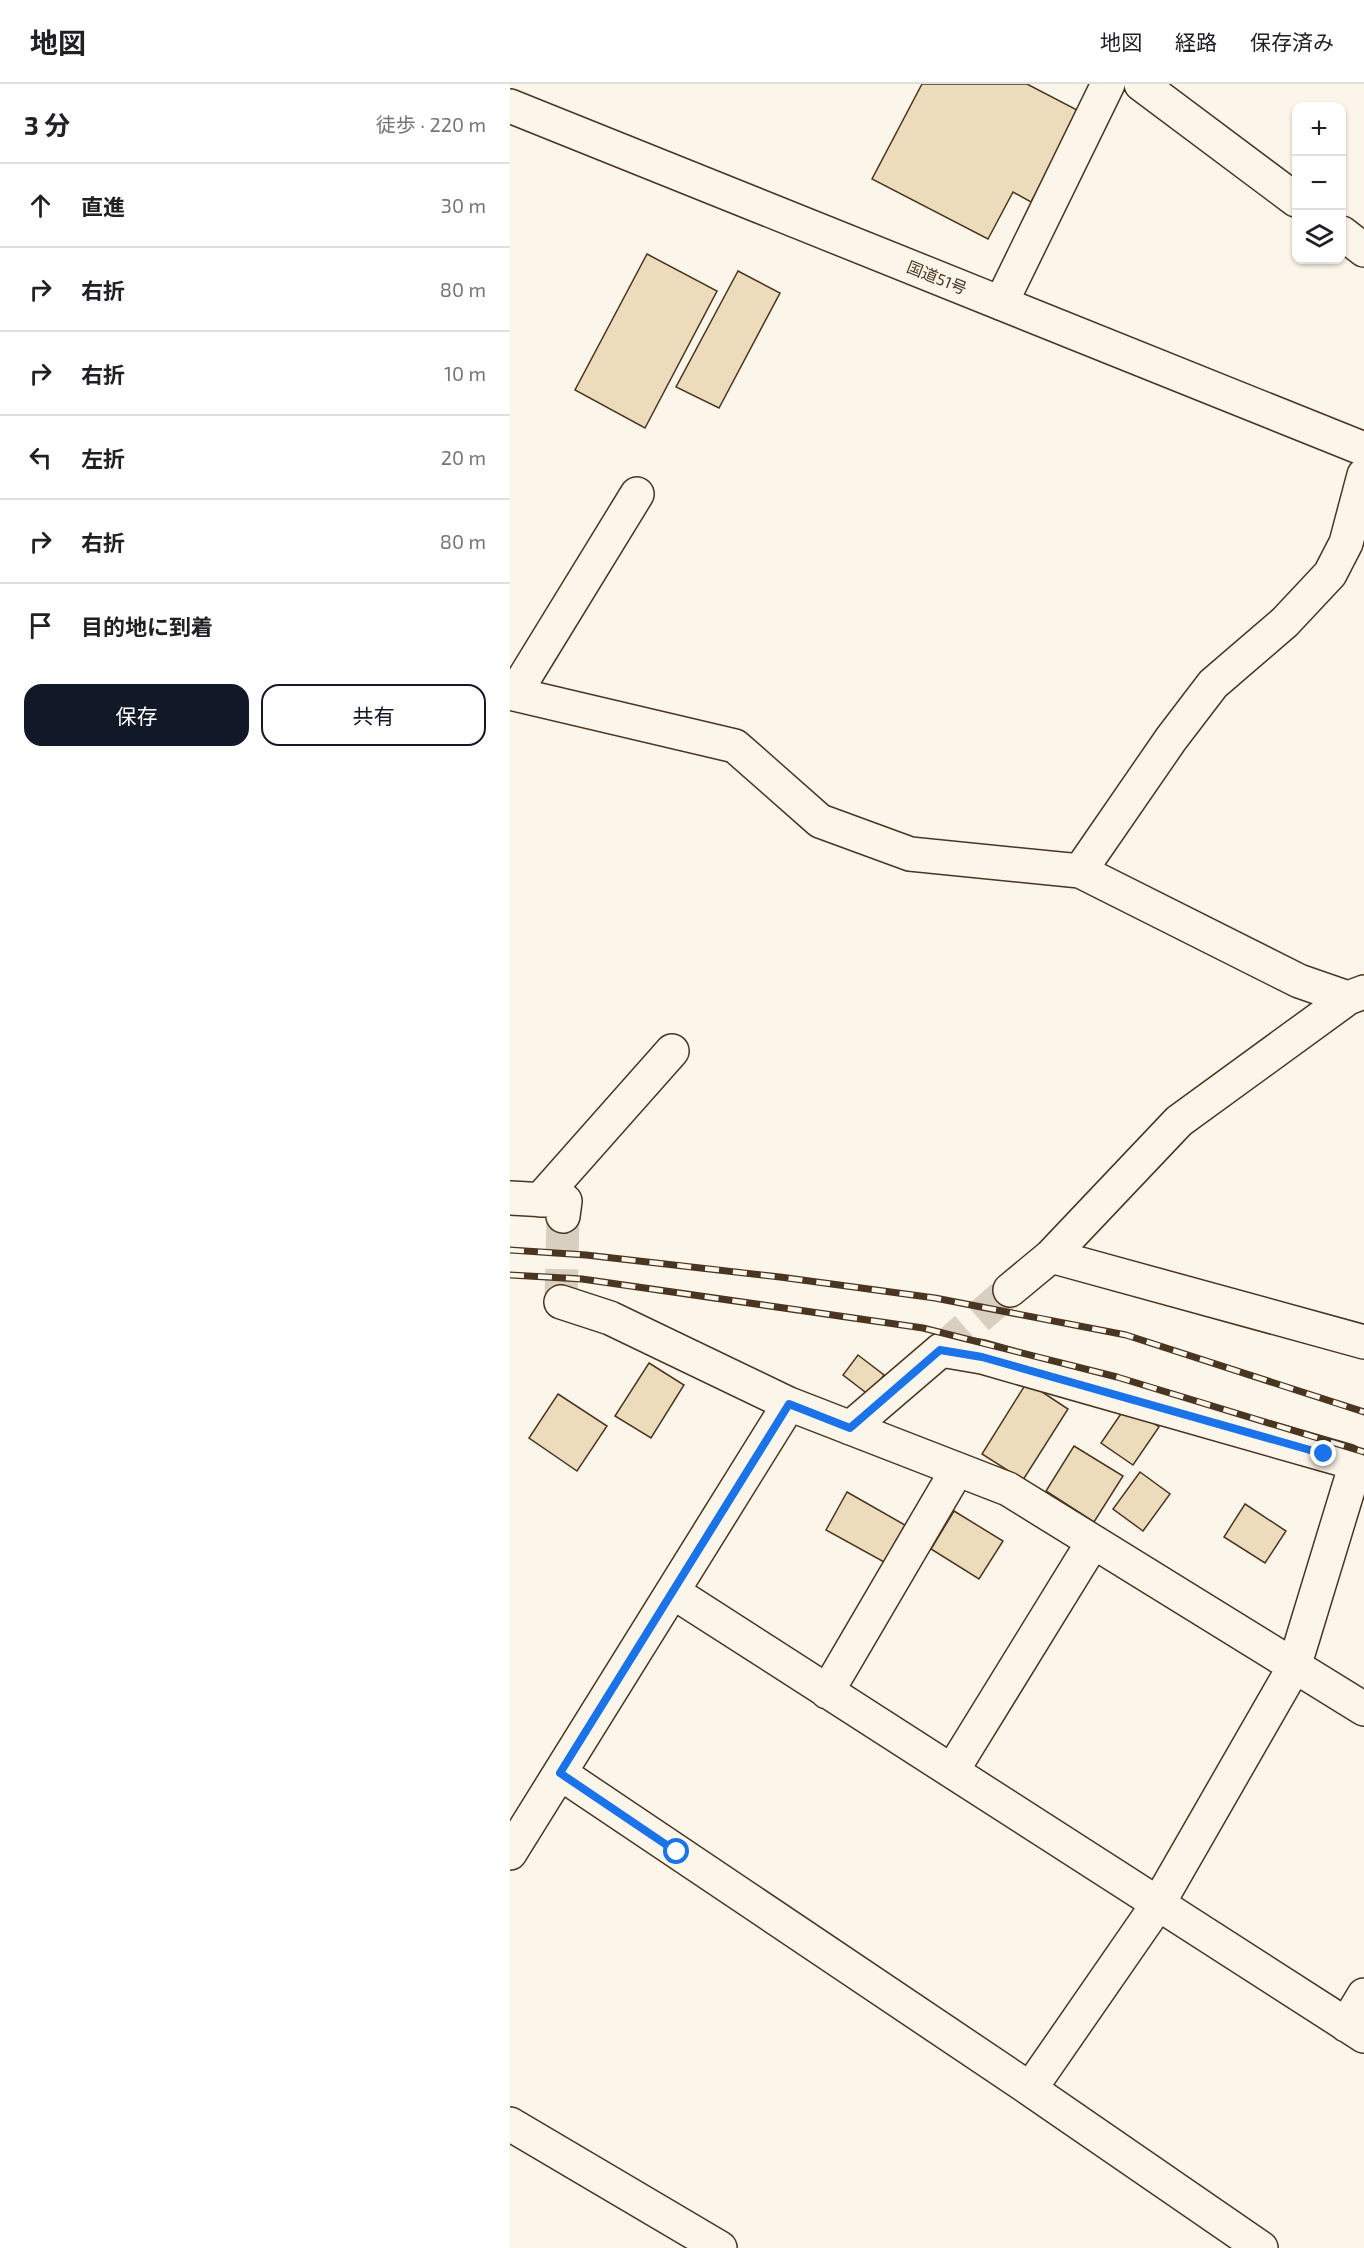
<!DOCTYPE html>
<html lang="ja">
<meta charset="utf-8">
<style>
:root{--surface:#fff;--page:#f6f6f6;--text:#202124;--muted:#757577;--line:#e0e0e0;--accent:#111827}
body{margin:0;font-family:"Exo 2","Noto Sans JP",sans-serif;background:var(--page);color:var(--text)}
.controls{position:absolute;right:18px;top:18px;display:grid;overflow:hidden;border-radius:12px;box-shadow:0 2px 4px #0004}
.controls button{width:54px;height:54px;display:grid;place-items:center;padding:0;border:0;border-bottom:2px solid var(--line);background:var(--surface);color:var(--text);font:30px sans-serif}
.stop{position:absolute;width:18px;height:18px;margin:-14px;border:4px solid #1a73e8;border-radius:50%;background:#fff}
.stop.end{background:#1a73e8;border-color:#fff;box-shadow:0 2px 6px #0008}
.list{margin:0;padding:0;list-style:none}
h2{display:flex;justify-content:space-between;align-items:center;height:78px;margin:0;padding:0 24px;font-size:26px}
h2 small{font-size:20px;font-weight:400;color:var(--muted)}
.list li{display:grid;grid-template-columns:39px 1fr auto;gap:18px;align-items:center;box-sizing:border-box;height:84px;padding:0 24px;border-top:2px solid var(--line)}
.list b{display:block;font-size:22px;white-space:nowrap}
.list em{font-size:20px;font-style:normal;color:var(--muted)}
.actions{display:flex;gap:12px;padding:18px 24px}
.actions a{flex:1;padding:14px 0;border:2px solid var(--accent);border-radius:18px;text-align:center;font-size:21px;color:var(--accent)}
.actions .main{background:var(--accent);color:#fff}
.icon{flex:none;width:33px;height:33px;fill:none;stroke:currentColor;stroke-width:2;stroke-linecap:round;stroke-linejoin:round}
.map{position:relative;flex:none;width:854px;height:2164px;overflow:hidden}
header{display:flex;align-items:center;gap:36px;box-sizing:border-box;height:84px;padding:0 30px;background:var(--surface);border-bottom:2px solid var(--line)}
header strong{font-size:28px}
nav{display:flex;gap:33px;margin-inline-start:auto;font-size:21px}
main{display:flex}
aside{flex:1;background:var(--surface)}
.map>svg:first-child{display:block}
</style>
<header>
<strong>地図</strong>
<nav><a>地図</a><a>経路</a><a>保存済み</a></nav>
</header>
<main>
<aside>
<h2>3 分<small>徒歩 · 220 m</small></h2>
<ul class="list">
<li><svg class="icon" aria-label="ahead" viewBox="0 0 24 24"><path d="M12 20V5M6 11l6-6 6 6"/></svg><div><b>直進</b></div><em>30 m</em></li>
<li><svg class="icon" aria-label="right" viewBox="0 0 24 24"><path d="M7 20v-9h11M14 6l5 5-5 5"/></svg><div><b>右折</b></div><em>80 m</em></li>
<li><svg class="icon" aria-label="right" viewBox="0 0 24 24"><path d="M7 20v-9h11M14 6l5 5-5 5"/></svg><div><b>右折</b></div><em>10 m</em></li>
<li><svg class="icon" aria-label="left" viewBox="0 0 24 24"><path d="M17 20v-9H6M10 6l-5 5 5 5"/></svg><div><b>左折</b></div><em>20 m</em></li>
<li><svg class="icon" aria-label="right" viewBox="0 0 24 24"><path d="M7 20v-9h11M14 6l5 5-5 5"/></svg><div><b>右折</b></div><em>80 m</em></li>
<li><svg class="icon" aria-label="arrive" viewBox="0 0 24 24"><path d="M6 21V4h12l-3 4 3 4H6"/></svg><div><b>目的地に到着</b></div></li>
</ul>
<div class="actions"><a class="main">保存</a><a>共有</a></div>
</aside>
<div class="map">
<svg width="854" height="2164" viewBox="0 0 854 2164">
<rect width="100%" height="100%" fill="#fbf6e9"/>
<path fill="#ecdcbc" stroke="#4a3520" stroke-width="1.5" d="M412,0H517L569,27L521,118L503,108L478,155L362,95Z
M137,170L207,207L135,344L65,306Z
M228,187L270,209L209,324L166,303Z
M348,1271L374,1291L359,1311L333,1291Z
M139,1279L174,1301L141,1354L105,1332Z
M517,1298L558,1325L513,1396L472,1370Z
M48,1310L97,1342L67,1387L19,1354Z
M617,1321L649,1343L623,1381L591,1359Z
M564,1362L613,1392L584,1438L536,1407Z
M630,1388L660,1410L633,1447L603,1425Z
M337,1408L395,1441L374,1478L316,1446Z
M735,1420L776,1447L755,1479L714,1453Z
M444,1427L493,1457L469,1495L421,1465Z"/>
<g fill="none" stroke-linecap="round" stroke-linejoin="round">
<path stroke="#d8cfc1" stroke-width="33" stroke-dasharray="33 16" stroke-linecap="butt" d="M51,1218L53,1132
M431,1266L500,1206"/>
<g stroke="#4a3520" stroke-width="36">
<path id="minor" d="M631,0L786,116
M832,149L854,166
M491,219L598,0
M0,609L225,662L310,737L400,770L570,787L789,897L838,914L854,908
M5,609L127,410
M570,787L661,655L703,600L775,538L820,490L836,459L854,391
M0,1114L55,1117L53,1132
M30,1116L162,967
M541,1172L854,1258
M500,1206L541,1172L669,1037L838,914
M51,1218L100,1234L279,1320L498,1405L854,1625
M340,1344L431,1266L472,1273L837,1377L844,1386
M163,1508L854,1952
M317,1608L447,1386
M442,1687L583,1458
M50,1689L520,2005L751,2164
M0,1769L279,1320
M836,1941L854,1911
M520,2005L648,1820L784,1583L844,1386L854,1390
M0,2040L210,2164"/>
</g>
<g stroke="#4a3520" stroke-width="36">
<path id="highway" d="M0,22L854,365"/>
</g>
<use href="#minor" stroke="#fbf6e9" stroke-width="33"/>
<use href="#highway" stroke="#fbf6e9" stroke-width="33"/>
<g stroke="#4a3520" stroke-width="7">
<path id="rail" d="M0,1166L76,1171L270,1193L425,1214L616,1251L854,1328
M0,1191L72,1195L413,1244L607,1293L854,1368"/>
</g>
<use href="#rail" stroke="#fbf6e9" stroke-width="4.5" stroke-dasharray="14" stroke-linecap="butt"/>
</g>
<g fill="none" stroke-linecap="round" stroke-linejoin="round">
<path stroke="#1a73e8" stroke-width="8" d="M167,1768L50,1689L279,1320L340,1344L430,1266L472,1273L814,1370"/>
</g>
<g text-anchor="middle" dominant-baseline="central" stroke-width="4.5" stroke-linejoin="round" paint-order="stroke">
<g font-size="16" fill="#4a3520" stroke="#fbf6e9">
<text transform="translate(427 193) rotate(22)">国道51号</text>
</g>
</g>
</svg>
<div class="controls">
<button>+</button>
<button>−</button>
<button><svg class="icon" aria-label="layers" viewBox="0 0 24 24"><path d="M12 4l9 5-9 5-9-5zM3 14l9 5 9-5"/></svg></button>
</div>
<div class="stop" style="left:167px;top:1768px"></div>
<div class="stop end" style="left:814px;top:1370px"></div>
</div>
</main>
